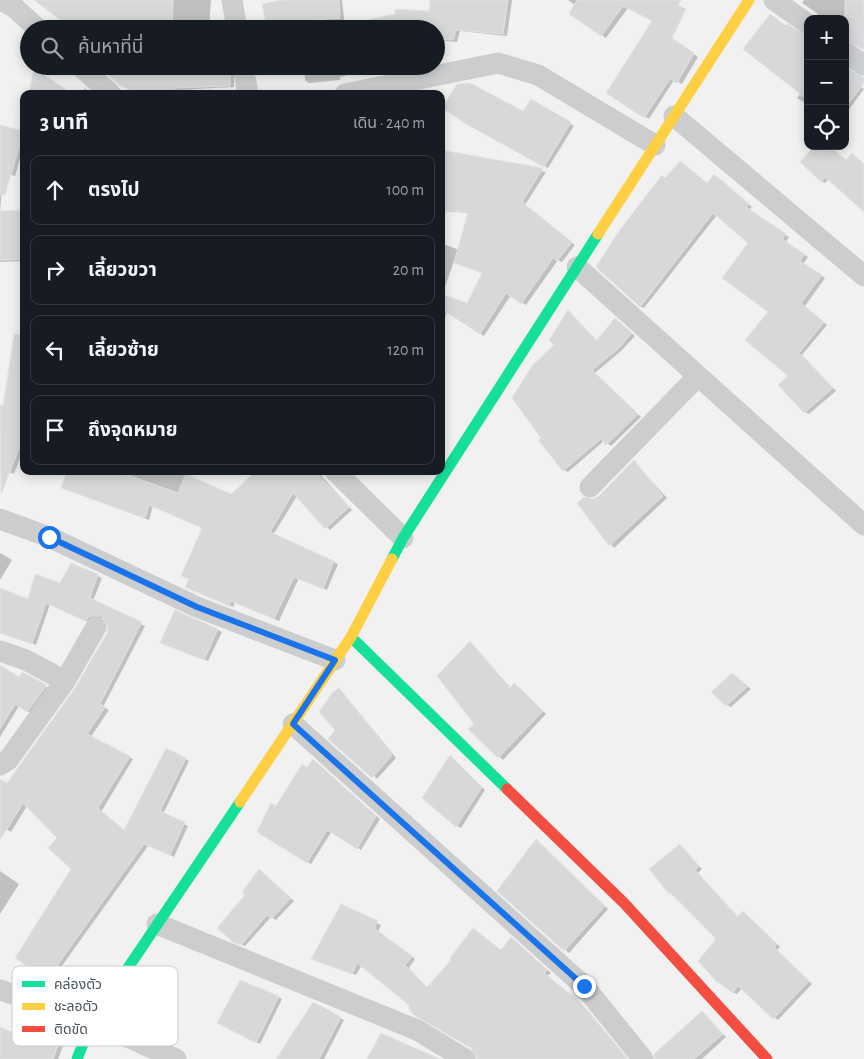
<!DOCTYPE html>
<html lang="th">
<meta charset="utf-8">
<style>
:root{--surface:#171b24;--page:#242831;--text:#f1f3f6;--muted:#9ea1a6;--line:#363941}
body{margin:0;font-family:"Alegreya Sans","Noto Sans Thai",sans-serif;background:var(--page);color:var(--text)}
.controls{position:absolute;right:15px;top:15px;display:grid;overflow:hidden;border-radius:10px;box-shadow:0 2px 12px #0003}
.controls button{width:45px;height:45px;display:grid;place-items:center;padding:0;border:0;border-bottom:1px solid var(--line);background:var(--surface);color:var(--text);font:25px sans-serif}
.stop{position:absolute;width:15px;height:15px;margin:-11px;border:4px solid #1a73e8;border-radius:50%;background:#fff}
.stop.end{background:#1a73e8;border-color:#fff;box-shadow:0 1px 5px #0008}
.list{margin:0;padding:0;list-style:none}
h2{display:flex;justify-content:space-between;align-items:center;height:65px;margin:0;padding:0 20px;font-size:21px}
h2 small{font-size:16px;font-weight:400;color:var(--muted)}
.list li{display:grid;grid-template-columns:32px 1fr auto;gap:15px;align-items:center;box-sizing:border-box;height:70px;margin:0 10px 10px;padding:0 10px;border:1px solid var(--line);border-radius:10px}
.list b{display:block;font-size:19px;white-space:nowrap}
.list em{font-size:16px;font-style:normal;color:var(--muted)}
.icon{flex:none;width:28px;height:28px;fill:none;stroke:currentColor;stroke-width:2;stroke-linecap:round;stroke-linejoin:round}
.map{position:relative;flex:none;width:864px;height:1059px;overflow:hidden}
.search{position:absolute;background:var(--surface);box-shadow:0 2px 12px #0003;left:20px;top:20px;width:425px;height:55px;display:flex;align-items:center;gap:12px;box-sizing:border-box;padding:0 18px;border-radius:28px;color:var(--muted);font-size:19px}
.panel{position:absolute;background:var(--surface);box-shadow:0 2px 12px #0003;left:20px;top:90px;width:425px;height:385px;border-radius:10px}
.map>svg:first-child{display:block}
</style>
<div class="map">
<svg width="864" height="1059" viewBox="0 0 864 1059">
<rect width="100%" height="100%" fill="#f1f1f1"/>
<path fill="#0003" fill-rule="evenodd" d="M53,0H211L209,29H74Z
M291,0H342L345,27L396,15L430,13L432,0H512L507,36L460,31L457,42L436,40V29H268Z
M568,0H653L628,8L606,38L570,13L575,5Z
M804,0H864V49L845,19H819L817,13L802,3Z
M667,37L698,57L682,84L674,80L649,119L607,92Z
M808,44V105L797,98L801,93Z
M101,66H234V87L179,90L177,94H161Z
M304,66H387L340,77V80L309,83L305,80Z
M845,74L864,89L845,115Z
M85,88L87,90L90,94H82Z
M531,101L574,126L548,168L471,126L524,113Z
M0,126L24,132V145L15,176L0,171Z
M441,151L546,172L525,205L575,245L562,262L558,260L526,305L511,295L484,336L447,312L441,328V243L459,250L469,213L441,211ZM454,261L484,273L468,304L442,295Z
M847,161L864,164V210L829,179L825,183L821,181L802,162Z
M681,162L707,184L715,176L719,178L752,207L749,210L789,237L786,242L808,257L803,264L825,278L805,306L827,325L802,355L836,391L809,414L805,412L790,376L749,243L717,215L644,308L640,306L662,176L666,178Z
M0,176L3,178L0,212L24,211V261L0,262Z
M569,311L597,341L619,322L635,336L621,351L595,373L641,417L611,446L604,441L568,472L564,470L543,438L555,345Z
M24,349V448L14,474L0,469V406L4,408Z
M634,462L667,498L614,548L579,504L599,497Z
M68,471H184L183,474L232,495L258,471H317L352,510L330,530L297,496L273,535L338,564L327,590L299,578L279,621L235,602L233,607L190,589V579L204,528L153,506L149,520L67,490Z
M0,553L12,560L0,580Z
M72,564L102,578L93,601L145,626L103,707L109,710L90,738L133,759L101,812L125,831L167,749L189,761L163,814L188,826L174,857L148,846L51,981L48,979L73,869L58,838L27,806L11,832L0,825V786L7,784L76,689L110,628L105,618H95L90,622L50,604L36,645L0,632V590L28,600L61,585Z
M218,630L222,632L208,661L166,645Z
M471,643L511,688L515,685L519,687L546,714L503,760L470,729L476,724Z
M0,667L19,679L22,674L50,689L32,714L19,706L0,737Z
M736,677L751,689L731,707L727,705Z
M340,689L396,758L377,779L337,730Z
M450,757L485,790L461,828L457,826Z
M313,760L380,819L361,850L332,831L311,864L259,832Z
M536,841L608,909L569,953L499,891Z
M680,846L702,869L698,873L738,917L743,913L747,915L780,947L777,950L812,984L778,1020L742,988L737,994L733,992L718,938L670,893L651,869Z
M0,871L19,884L0,914Z
M260,871L294,901L276,920L271,917L245,946L239,943L247,895Z
M342,905L381,925L378,932L415,959L409,968L428,988L502,951L515,941L551,973L547,976L584,1006L627,1058L478,1059L472,1047L412,1006L362,965L356,975L317,961Z
M278,997L282,999L260,1044L219,1022Z
M314,1004L344,1020L324,1059H287Z
M702,1013L726,1037L702,1059H655Z
M21,1024L65,1041L58,1059H0V1029L18,1035Z"/>
<path fill="#d7d8d9" stroke="#e2e3e4" d="M34,0H173L172,29H72Z
M283,0H339L340,18L289,22L290,25L267,29L262,4Z
M430,0H508L503,34L456,30L453,40L436,39V29H360L359,22L395,14V9L429,11Z
M577,0H681L678,5L686,9L672,38L694,53L677,83L670,79L644,118L606,93L652,21L623,6L601,36L569,14Z
M845,0H864V50L845,40Z
M770,14L786,26L787,24L808,36V100L743,49Z
M99,66H230V86L175,88L172,94H138L119,85Z
M845,67L864,77V83L845,108Z
M34,68L73,94H29Z
M470,83L523,111L531,99L571,122L544,167L466,124L442,108L457,84Z
M0,125L24,131L5,195H0Z
M814,146H830L846,160L852,153L864,164V212L825,177L821,182L800,162Z
M441,150L543,168L522,202L572,242L557,261L553,258L521,304L506,293L480,334L441,309V294L467,303L482,273L454,263L468,212L441,210Z
M680,161L707,183L714,174L749,204L746,207L786,234L782,239L804,254L800,261L822,275L801,303L824,322L799,353L833,388L804,413L778,385L788,376L745,340L768,312L722,278L748,243L713,213L640,307L596,267L619,231L662,175L665,178Z
M24,210V259L0,260V211Z
M568,310L596,341L615,318L632,333L618,349L592,370L638,414L606,445L601,439L563,471L538,440L541,438L512,398L532,366L554,345L549,340Z
M14,334L24,335V436L1,494L0,405L3,406Z
M634,460L663,496L609,546L577,503L584,497L593,499L599,496Z
M67,471H117L178,493L186,474L231,494L256,471H314L349,507L325,529L293,493L270,532L334,561L323,589L294,577L274,619L231,601L229,606L185,587L189,579L181,576L202,528L149,505L145,518L61,488Z
M71,563L98,574L90,598L142,622L100,704L105,707L87,734L130,756L98,808L124,830L166,748L186,758L160,811L185,822L170,855L144,844L47,980L15,958L71,869L48,848L57,838L23,803L0,840V779L7,783L75,688L107,633L108,626L102,616H90L85,621L46,603L32,644L0,633V588L28,599L35,574L60,583Z
M175,610L218,629L204,660L160,643Z
M470,641L510,688L514,683L543,711L498,758L468,729L474,724L437,676Z
M0,665L19,677L22,672L47,685L27,712L15,704L0,729Z
M732,673L748,686L726,706L711,692Z
M339,688L392,755L372,778L328,739L335,730L319,712L332,693Z
M450,755L482,787L456,827L422,798Z
M313,759L376,816L357,849L327,830L307,863L257,832L271,803L276,806L302,764L307,767Z
M536,839L605,906L564,951L497,891Z
M680,844L699,866L695,870L737,917L743,911L777,944L774,947L809,981L773,1019L738,986L733,993L716,981L698,961L716,939L670,892L669,894L649,869Z
M259,869L291,898L271,919L267,915L241,945L233,942L217,928L245,895L242,892Z
M341,904L378,921L374,928L412,956L405,965L427,987L451,960L450,958L473,928L501,950L511,937L547,970L544,973L580,1002L627,1059H477L471,1048L415,1016L408,1008L410,1006L357,963L352,974L311,959Z
M240,980L279,996L256,1043L217,1023Z
M313,1002L341,1017L319,1059H276Z
M702,1011L723,1034L694,1059H655L654,1054Z
M20,1023L61,1037L53,1059H0V1027L17,1034Z
M381,1033L440,1059H441H367Z"/>
<g fill="none" stroke-linecap="round" stroke-linejoin="round">
<path stroke="#cbcdcf" stroke-width="21" d="M1,0L15,8L38,29
M232,0L237,29
M774,0L808,24
M845,52L864,65
M80,66L111,94
M243,66L248,94
M345,94L498,63L538,75L655,145
M674,116L864,276
M577,267L864,525
M335,471L403,538
M590,487L698,376
M0,519L49,537L197,607L335,660
M0,651L26,660L65,681L8,760L0,765
M65,681L96,627
M293,724L584,986L643,1059
M157,924L417,1030L465,1059
M0,990L92,1021L176,1059"/>
<path stroke="#16e098" stroke-width="11" d="M392,559L403,538L598,234
M351,637L507,789
M77,1059L92,1021L240,802"/>
<path stroke="#ffcf43" stroke-width="11" d="M598,234L749,0
M240,802L351,637L392,559"/>
<path stroke="#f24e42" stroke-width="11" d="M507,789L624,903L767,1059"/>
</g>
<g fill="none" stroke-linecap="round" stroke-linejoin="round">
<path stroke="#1a73e8" stroke-width="6" d="M49,537L197,607L335,660L293,724L584,986"/>
</g>
<rect x="12" y="966" width="166" height="80" rx="8" fill="#fff" stroke="#c8ccce" stroke-width="1"/>
<rect x="22" y="981" width="23" height="6" fill="#16e098"/>
<rect x="22" y="1003" width="23" height="7" fill="#ffcf43"/>
<rect x="22" y="1026" width="23" height="6" fill="#f24e42"/>
<g font-size="14" fill="#48545d">
<text x="54" y="989">คล่องตัว</text>
<text x="54" y="1011">ชะลอตัว</text>
<text x="54" y="1034">ติดขัด</text>
</g>
</svg>
<div class="controls">
<button>+</button>
<button>−</button>
<button><svg class="icon" aria-label="locate" viewBox="0 0 24 24"><circle cx="12" cy="12" r="6"/><path d="M12 2v4M12 18v4M2 12h4M18 12h4"/></svg></button>
</div>
<div class="stop" style="left:49px;top:537px"></div>
<div class="stop end" style="left:584px;top:986px"></div>
<div class="search"><svg class="icon" aria-label="search" viewBox="0 0 24 24"><circle cx="10" cy="10" r="6"/><path d="M15 15l6 6"/></svg>ค้นหาที่นี่</div>
<section class="panel">
<h2>3 นาที<small>เดิน · 240 m</small></h2>
<ul class="list">
<li><svg class="icon" aria-label="ahead" viewBox="0 0 24 24"><path d="M12 20V5M6 11l6-6 6 6"/></svg><div><b>ตรงไป</b></div><em>100 m</em></li>
<li><svg class="icon" aria-label="right" viewBox="0 0 24 24"><path d="M7 20v-9h11M14 6l5 5-5 5"/></svg><div><b>เลี้ยวขวา</b></div><em>20 m</em></li>
<li><svg class="icon" aria-label="left" viewBox="0 0 24 24"><path d="M17 20v-9H6M10 6l-5 5 5 5"/></svg><div><b>เลี้ยวซ้าย</b></div><em>120 m</em></li>
<li><svg class="icon" aria-label="arrive" viewBox="0 0 24 24"><path d="M6 21V4h12l-3 4 3 4H6"/></svg><div><b>ถึงจุดหมาย</b></div></li>
</ul>
</section>
</div>
